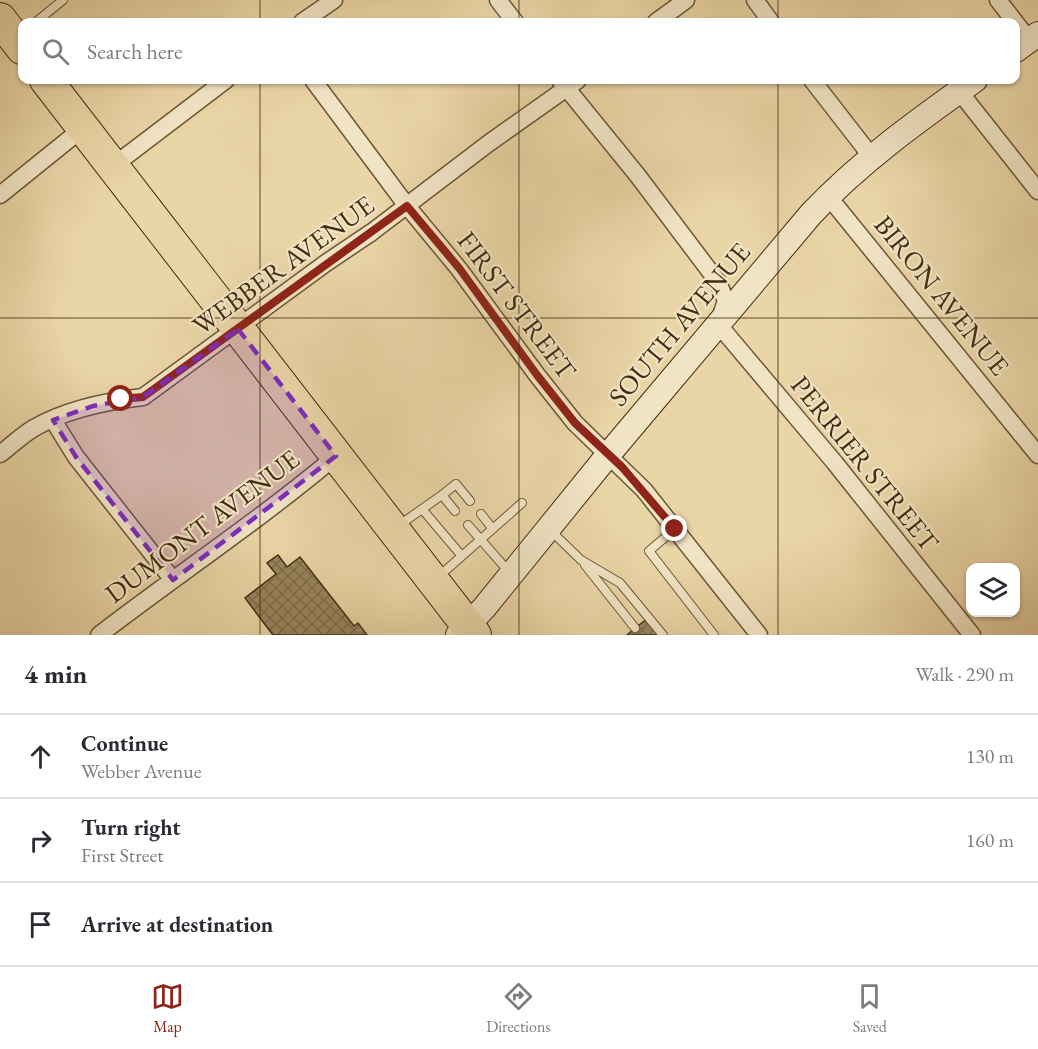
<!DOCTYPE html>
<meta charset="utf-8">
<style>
:root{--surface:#fff;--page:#f2f2f3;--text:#2b2b33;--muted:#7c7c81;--line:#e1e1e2;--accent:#8f2418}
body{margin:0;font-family:"EB Garamond",serif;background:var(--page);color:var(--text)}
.controls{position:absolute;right:18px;bottom:18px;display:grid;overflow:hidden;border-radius:12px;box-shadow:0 2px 4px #0004}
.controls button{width:54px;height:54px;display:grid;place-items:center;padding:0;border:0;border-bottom:2px solid var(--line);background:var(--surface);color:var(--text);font:30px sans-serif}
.stop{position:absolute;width:18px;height:18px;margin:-14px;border:4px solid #8f2418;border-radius:50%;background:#fff}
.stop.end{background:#8f2418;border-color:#fff;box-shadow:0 2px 6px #0008}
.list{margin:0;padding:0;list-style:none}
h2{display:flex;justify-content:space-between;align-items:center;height:78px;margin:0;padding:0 24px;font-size:26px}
h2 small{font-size:20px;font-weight:400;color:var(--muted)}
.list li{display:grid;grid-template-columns:39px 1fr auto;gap:18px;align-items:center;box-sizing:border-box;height:84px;padding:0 24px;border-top:2px solid var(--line)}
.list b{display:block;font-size:22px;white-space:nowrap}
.list p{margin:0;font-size:20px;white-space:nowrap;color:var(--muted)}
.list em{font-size:20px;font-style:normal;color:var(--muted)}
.icon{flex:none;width:33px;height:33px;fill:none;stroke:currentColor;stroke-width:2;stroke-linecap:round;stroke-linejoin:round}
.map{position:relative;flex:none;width:1038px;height:635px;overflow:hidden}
.search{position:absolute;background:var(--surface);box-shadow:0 2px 4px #0004;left:18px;right:18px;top:18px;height:66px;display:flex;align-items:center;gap:15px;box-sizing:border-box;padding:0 21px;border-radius:12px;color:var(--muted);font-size:22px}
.sheet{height:330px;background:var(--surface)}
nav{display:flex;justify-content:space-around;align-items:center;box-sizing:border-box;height:84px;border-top:2px solid var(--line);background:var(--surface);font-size:16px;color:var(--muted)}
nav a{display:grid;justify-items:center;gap:3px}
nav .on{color:var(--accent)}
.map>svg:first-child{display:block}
</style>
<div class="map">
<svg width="1038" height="635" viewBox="0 0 1038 635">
<defs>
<pattern id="building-cross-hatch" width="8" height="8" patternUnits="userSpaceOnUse" patternTransform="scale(1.5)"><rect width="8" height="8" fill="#99845e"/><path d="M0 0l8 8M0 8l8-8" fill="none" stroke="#7e6c4c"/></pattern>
</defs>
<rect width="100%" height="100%" fill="#ead5a6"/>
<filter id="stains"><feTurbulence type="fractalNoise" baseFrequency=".00333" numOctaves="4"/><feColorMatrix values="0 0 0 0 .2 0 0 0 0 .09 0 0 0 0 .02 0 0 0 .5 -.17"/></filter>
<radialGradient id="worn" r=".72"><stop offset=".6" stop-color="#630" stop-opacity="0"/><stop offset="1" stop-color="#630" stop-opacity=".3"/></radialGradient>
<path fill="url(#building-cross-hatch)" stroke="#412d0f" stroke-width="1.5" d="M278,555L287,567L300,557L354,626L358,623L367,635H273L245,598L276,574L267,563Z
M647,619L660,635H627L635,628Z"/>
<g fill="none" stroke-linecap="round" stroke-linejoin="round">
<g stroke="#6b5735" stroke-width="10">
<path id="lane" d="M36,22L63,0
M442,495L456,484L470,501
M422,509L461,555
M481,514L492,528
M468,525L510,573
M398,526L442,495L455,511
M675,529L649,551L714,635
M550,530L581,560L620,583L663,635
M585,565L635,628
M437,578L522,503"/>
</g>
<g stroke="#6b5735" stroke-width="19">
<path id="street" d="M498,0L515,22
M755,0L771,22
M998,0L1029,40
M302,22L334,0
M656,22L686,0
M313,80L407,206L459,269L537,375L575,423L644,490L759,635
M560,80L638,176L718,282L726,301L718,324L835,463L972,635
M812,80L864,147L870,158
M959,91L1038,191
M113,166L226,80
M0,195L83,128
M828,196L1038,455
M53,420L76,457L173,580
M0,454C11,446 22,435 34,428C67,409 107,401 143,397L326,263L372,232L489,143L578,80
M99,635C177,575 260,520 336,456"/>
</g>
<g stroke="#412d0f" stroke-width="26">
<path id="secondary" d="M1016,50L1038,34
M458,635L484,608L608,455L811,214C860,162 917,121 975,80"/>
</g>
<g stroke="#412d0f" stroke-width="34">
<path id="highway" d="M0,19L22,48
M46,80L475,635"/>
</g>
<use href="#lane" stroke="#f1e4c5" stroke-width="8"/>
<use href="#street" stroke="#f1e4c5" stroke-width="16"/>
<use href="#secondary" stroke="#f1e4c5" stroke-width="24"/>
<use href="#highway" stroke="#ead5a6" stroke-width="32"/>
</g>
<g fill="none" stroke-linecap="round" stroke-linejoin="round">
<path stroke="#8f2418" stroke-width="8" d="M121,399L143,397L407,206L459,268L537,375L575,423L622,467L675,529"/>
</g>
<path fill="#7b2cbf" fill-opacity="0.2" stroke="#7b2cbf" stroke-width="4.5" stroke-dasharray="12 8" stroke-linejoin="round" d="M238,329L336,456L173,580L76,457L53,420L93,406L143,397Z"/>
<path fill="none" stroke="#412d0f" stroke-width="1.5" stroke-opacity="0.55" d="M260,0V22M519,0V22M778,0V22M260,80V635M519,80V635M778,80V635M0,318H1038"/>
<g text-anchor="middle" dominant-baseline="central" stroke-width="4.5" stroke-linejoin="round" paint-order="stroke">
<g font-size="27" fill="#412d0f" stroke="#f1e4c5">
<text transform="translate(283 265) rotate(-36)">WEBBER AVENUE</text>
<text transform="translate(942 295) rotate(51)">BIRON AVENUE</text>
<text transform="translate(517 305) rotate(53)">FIRST STREET</text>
<text transform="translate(679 324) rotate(-50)">SOUTH AVENUE</text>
<text transform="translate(865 463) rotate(51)">PERRIER STREET</text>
<text transform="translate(202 526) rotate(-37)">DUMONT AVENUE</text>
</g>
</g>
<rect width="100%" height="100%" filter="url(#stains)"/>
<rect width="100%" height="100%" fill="url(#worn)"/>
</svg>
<div class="controls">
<button><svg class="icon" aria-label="layers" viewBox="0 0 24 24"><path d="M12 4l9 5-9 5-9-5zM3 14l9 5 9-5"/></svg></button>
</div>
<div class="stop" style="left:121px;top:399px"></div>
<div class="stop end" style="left:675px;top:529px"></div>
<div class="search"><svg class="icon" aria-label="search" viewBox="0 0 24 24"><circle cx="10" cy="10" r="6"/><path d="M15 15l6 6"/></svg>Search here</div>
</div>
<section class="sheet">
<h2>4 min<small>Walk · 290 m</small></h2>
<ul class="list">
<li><svg class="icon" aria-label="ahead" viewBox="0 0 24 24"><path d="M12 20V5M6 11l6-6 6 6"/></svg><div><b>Continue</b><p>Webber Avenue</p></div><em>130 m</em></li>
<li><svg class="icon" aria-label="right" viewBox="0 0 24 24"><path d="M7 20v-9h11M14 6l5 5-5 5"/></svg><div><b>Turn right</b><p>First Street</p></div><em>160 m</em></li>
<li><svg class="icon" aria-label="arrive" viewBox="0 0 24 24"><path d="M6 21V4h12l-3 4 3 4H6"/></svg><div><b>Arrive at destination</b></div></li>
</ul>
</section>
<nav>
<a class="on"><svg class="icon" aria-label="map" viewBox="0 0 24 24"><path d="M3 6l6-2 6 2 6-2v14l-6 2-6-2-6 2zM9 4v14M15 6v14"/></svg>Map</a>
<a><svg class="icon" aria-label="directions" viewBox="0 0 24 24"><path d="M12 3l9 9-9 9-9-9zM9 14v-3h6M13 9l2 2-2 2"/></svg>Directions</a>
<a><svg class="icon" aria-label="saved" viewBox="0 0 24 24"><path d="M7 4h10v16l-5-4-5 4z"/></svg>Saved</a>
</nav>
